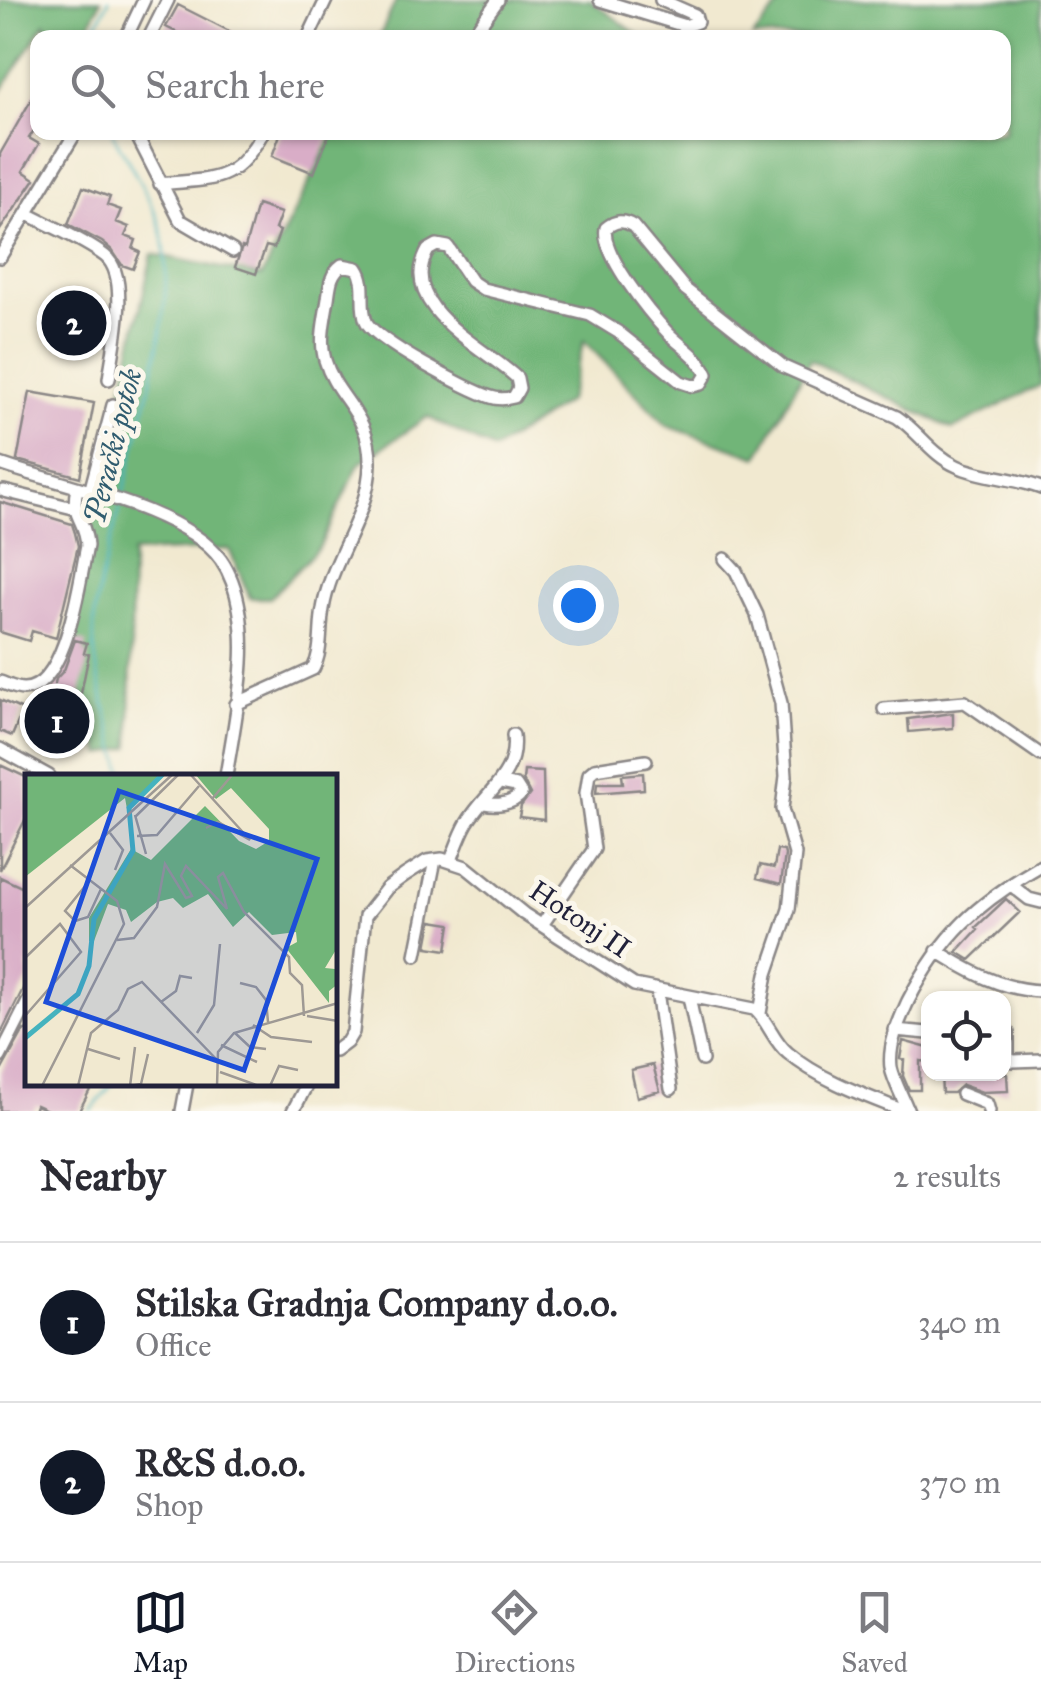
<!DOCTYPE html>
<meta charset="utf-8">
<style>
:root{--surface:#fff;--page:#f7f7f7;--text:#2b2b33;--muted:#7c7c81;--line:#e1e1e2;--accent:#111827}
body{margin:0;font-family:"IM FELL Great Primer",serif;background:var(--page);color:var(--text)}
.controls{position:absolute;right:30px;bottom:30px;display:grid;overflow:hidden;border-radius:20px;box-shadow:0 2px 8px #0004}
.controls button{width:90px;height:90px;display:grid;place-items:center;padding:0;border:0;border-bottom:2px solid var(--line);background:var(--surface);color:var(--text);font:50px sans-serif}
.you{position:absolute;left:578px;top:605px;width:35px;height:35px;margin:-25px;border:8px solid #fff;border-radius:50%;background:#1a73e8;box-shadow:0 0 0 15px #1a73e833}
.badge{display:grid;place-items:center;width:65px;height:65px;border-radius:50%;background:var(--accent);color:#fff;font-size:32px;font-weight:700}
.pin{position:absolute;translate:-50% -50%;border:5px solid #fff;box-shadow:0 2px 10px #0006}
.list{margin:0;padding:0;list-style:none}
h2{display:flex;justify-content:space-between;align-items:center;height:130px;margin:0;padding:0 40px;font-size:42px}
h2 small{font-size:32px;font-weight:400;color:var(--muted)}
.list li{display:grid;grid-template-columns:65px 1fr auto;gap:30px;align-items:center;box-sizing:border-box;height:160px;padding:0 40px;border-top:2px solid var(--line)}
.list b{display:block;font-size:38px;white-space:nowrap}
.list p{margin:0;font-size:32px;white-space:nowrap;color:var(--muted)}
.list em{font-size:32px;font-style:normal;color:var(--muted)}
.icon{flex:none;width:55px;height:55px;fill:none;stroke:currentColor;stroke-width:2;stroke-linecap:round;stroke-linejoin:round}
.map{position:relative;flex:none;width:1041px;height:1111px;overflow:hidden}
.search{position:absolute;background:var(--surface);box-shadow:0 2px 8px #0004;left:30px;right:30px;top:30px;height:110px;display:flex;align-items:center;gap:25px;box-sizing:border-box;padding:0 35px;border-radius:20px;color:var(--muted);font-size:38px}
.sheet{height:450px;background:var(--surface)}
nav{display:flex;justify-content:space-around;align-items:center;box-sizing:border-box;height:140px;border-top:2px solid var(--line);background:var(--surface);font-size:28px;color:var(--muted)}
nav a{display:grid;justify-items:center;gap:5px}
nav .on{color:var(--accent)}
.map>svg:first-child{display:block}
</style>
<div class="map">
<svg width="1041" height="1111" viewBox="0 0 1041 1111">
<rect width="100%" height="100%" fill="#fbf7ec"/>
<filter id="ink" filterUnits="userSpaceOnUse"><feTurbulence type="fractalNoise" baseFrequency=".01" numOctaves="2"/><feDisplacementMap in="SourceGraphic" scale="20" xChannelSelector="R" yChannelSelector="G"/><feConvolveMatrix kernelMatrix="1 2 1 2 8 2 1 2 1" color-interpolation-filters="sRGB"/></filter>
<filter id="wash" filterUnits="userSpaceOnUse"><feTurbulence type="fractalNoise" baseFrequency=".0048" numOctaves="4" result="noise"/><feDisplacementMap in="SourceGraphic" scale="40" xChannelSelector="R" yChannelSelector="G"/><feGaussianBlur stdDeviation="2.25" result="paint"/><feColorMatrix in="noise" values="0 0 0 0 0 0 0 0 0 0 0 0 0 0 0 0 0 1.4 0 .05"/><feComposite in="paint" operator="in"/></filter>
<g filter="url(#wash)">
<rect width="100%" height="100%" fill="#f1e9d0"/>
<path fill="#71b578" stroke="#4a6c5a" stroke-width="2.5" d="M0,0H101L84,37H53L45,23L0,93Z
M396,0H590L641,37L379,38Z
M784,0H1041V385L953,429L810,360L758,457L667,426L584,341L568,401L494,450L427,417L359,464L320,546L270,598H250L229,549L132,553L130,747L102,755L65,649L152,254L262,276L334,133L1004,132V38L753,37Z"/>
<g fill="none" stroke-linecap="round" stroke-linejoin="round">
<path stroke="#44b3be" stroke-width="2.5" d="M90,38L109,0
M112,132C127,161 152,199 161,229C180,303 140,420 123,494
M120,507C109,552 91,599 94,646C98,690 113,733 124,776
M91,1111L112,1084"/>
</g>
<g id="blocks">
<path fill="#d9adc7" d="M178,5L243,38H188L166,27Z
M38,88V124L29,138L39,144L23,171L35,179L0,230V154Z
M281,132H330L314,173L272,156Z
M83,187L110,197L107,205L121,210L116,222L129,227L125,236L136,240L133,249L140,252L133,269L122,265L112,250L102,242L68,224Z
M257,205L281,213L275,229L280,231L274,248L266,246L256,274L235,267L242,247L245,248Z
M30,392L94,403L80,477L17,460Z
M0,502L72,524L75,533L78,546L56,638L32,631L29,641L0,632Z
M75,640L87,643L84,653L89,654L76,718L81,719L77,733L34,722L37,709L48,712L56,679L64,670Z
M0,700L23,710L12,736L0,731Z
M953,713V728L909,732L908,719Z
M0,765L28,778V814L0,870Z
M524,771L543,772L544,820L519,817L521,806L530,794L523,780Z
M643,773L644,789L596,793L597,783H623L622,775Z
M777,850L784,851L785,855L781,884L757,878L760,865L774,868Z
M0,877L28,890V979L0,1035Z
M1006,899L1020,912L970,960L957,952L978,929L976,927Z
M432,921L451,924L447,950L427,947Z
M24,1030L28,1032V1084H93L79,1111H49L36,1105L34,1111H0V1073Z
M903,1041L928,1048V1062L920,1061V1090H909L903,1076L904,1060L900,1059Z
M653,1065L660,1091L637,1097L631,1070Z
M941,1074H1007L1008,1091L982,1092L962,1085L953,1093H942Z"/>
</g>
</g>
<g filter="url(#ink)">
<use href="#blocks" fill-opacity="0" stroke="#8a8686" stroke-width="2.5"/>
<g fill="none" stroke-linecap="round" stroke-linejoin="round">
<g stroke="#8a8686" stroke-width="16">
<path id="minor" d="M600,0L685,26L697,22L695,15L661,0
M472,36L498,0
M126,38L144,0
M149,38L168,0
M308,38L326,0
M135,132L180,220L233,251
M160,184C214,178 234,185 263,132
M28,214C52,227 83,239 105,256C131,277 113,349 109,379
M0,257L76,132
M0,464C60,485 184,508 221,560C240,587 244,630 242,663C240,700 232,739 226,776
M4,491L73,508
M90,492L113,405
M725,559L736,571L757,615L781,703L786,776L782,809L795,854L789,909L767,974L760,1013
M0,682C6,684 16,689 23,689C67,690 80,577 87,546C86,518 70,519 77,488
M236,704L313,669C323,650 319,630 323,609C331,558 369,517 370,464C371,413 336,399 325,360C319,341 325,318 328,299C330,285 330,274 342,265L357,268C368,284 359,303 366,321C372,339 470,391 491,397C499,400 506,399 514,397L519,388L517,378C486,348 395,307 428,250L437,245L448,247L471,281L483,289L590,315L618,332L681,382L693,386L701,384L707,374C699,357 682,347 669,334C651,315 600,253 606,228C616,220 623,220 633,226L685,289L784,367L897,417C919,432 932,455 957,466C983,478 1014,477 1041,488
M884,709L965,702L1041,755
M0,749L49,776
M484,803C496,806 513,804 521,794L516,786L501,783
M451,860C456,848 460,835 467,823C486,791 518,777 513,735
M1011,885L1029,899L1041,902
M542,925L594,849L586,793L589,774L595,769L646,761
M937,951C969,971 1002,990 1041,991
M416,955L435,860
M657,991L671,1089
M689,997L702,1060
M895,1030L928,1033
M1004,1030L1008,1033V1058L1013,1061L1041,1060
M335,1051L347,1042L353,1032L365,916L387,888L405,875L427,861L442,859L466,867L524,914L634,985L754,1009C768,1020 773,1041 788,1053C820,1080 866,1096 904,1111
M0,1057L28,1002
M962,1094L987,1104L989,1111
M182,1111L187,1084
M293,1111L307,1084
M908,1111C903,1097 894,1082 891,1068C888,1045 899,1021 908,1001C942,935 977,903 1041,866"/>
</g>
<use href="#minor" stroke="#fff" stroke-width="11"/>
</g>
</g>
<g text-anchor="middle" dominant-baseline="central" stroke-width="10" stroke-linejoin="round" paint-order="stroke">
<g font-size="28" fill="#22223b" stroke="#fbf7ec">
<text transform="translate(580 919) rotate(34)">Hotonj II</text>
</g>
<g font-size="30" font-style="italic" fill="#305c6f" stroke="#fbf7ec">
<text transform="translate(113 446) rotate(-76)">Perački potok</text>
</g>
</g>
<g transform="translate(25 774)">
<rect width="312" height="312" fill="#f1e9d0"/>
<path d="M0,0H135L102,35L100,24L0,103ZM170,0H312V174L300,194L310,195L313,210L304,217V229L261,174L272,168L271,158L247,161L224,138L208,153L183,120L158,134L148,124L132,128L106,148L101,136L83,130L69,167H64V144L106,75L126,86L180,32L214,67L231,75L244,67V55L206,14L191,25Z" fill="#71b578"/>
<path fill="none" stroke="#44b3be" stroke-width="5" d="M0,264L53,220L64,192L69,145L108,77L104,34L138,0"/>
<path fill="none" stroke="#9e9994" stroke-width="2.5" d="M165,0L225,66L193,48L181,54M187,25L208,0M110,41L121,80M110,43L154,0M85,59L98,76L90,96M112,62L132,61L174,12M65,106L40,137L50,147L63,143L76,115M0,134L148,0M92,166L109,164L132,133L140,90L161,124L167,122L156,102L161,92L202,135L193,103L198,99L219,138L264,183L265,199L277,211L279,242M0,184L35,150L56,178L0,242M215,209L231,213L241,226L243,248M136,228L151,217L155,202L167,204M282,242L313,247M228,251L246,263L287,268M172,259L189,231L195,170M210,259L225,273L241,275M196,271L232,288M63,275L95,285M195,298L234,312M17,312L99,150L92,127L45,91M53,312L66,259L93,236L103,215L117,208L194,288M105,312L116,310L123,280M105,312L110,273M192,312L193,278L209,259L313,229M245,312L254,292L273,296"/>
<path fill="#1d4ed8" fill-opacity="0.15" stroke="#1d4ed8" stroke-width="5" d="M94,17L292,85L219,296L21,228Z"/>
<rect width="312" height="312" fill="none" stroke="#22223b" stroke-width="5"/>
</g>
</svg>
<div class="controls">
<button><svg class="icon" aria-label="locate" viewBox="0 0 24 24"><circle cx="12" cy="12" r="6"/><path d="M12 2v4M12 18v4M2 12h4M18 12h4"/></svg></button>
</div>
<div class="you"></div>
<div class="pin badge" style="left:57px;top:721px">1</div>
<div class="pin badge" style="left:74px;top:323px">2</div>
<div class="search"><svg class="icon" aria-label="search" viewBox="0 0 24 24"><circle cx="10" cy="10" r="6"/><path d="M15 15l6 6"/></svg>Search here</div>
</div>
<section class="sheet">
<h2>Nearby<small>2 results</small></h2>
<ul class="list">
<li><span class="badge">1</span><div><b>Stilska Gradnja Company d.o.o.</b><p>Office</p></div><em>340 m</em></li>
<li><span class="badge">2</span><div><b>R&amp;S d.o.o.</b><p>Shop</p></div><em>370 m</em></li>
</ul>
</section>
<nav>
<a class="on"><svg class="icon" aria-label="map" viewBox="0 0 24 24"><path d="M3 6l6-2 6 2 6-2v14l-6 2-6-2-6 2zM9 4v14M15 6v14"/></svg>Map</a>
<a><svg class="icon" aria-label="directions" viewBox="0 0 24 24"><path d="M12 3l9 9-9 9-9-9zM9 14v-3h6M13 9l2 2-2 2"/></svg>Directions</a>
<a><svg class="icon" aria-label="saved" viewBox="0 0 24 24"><path d="M7 4h10v16l-5-4-5 4z"/></svg>Saved</a>
</nav>
